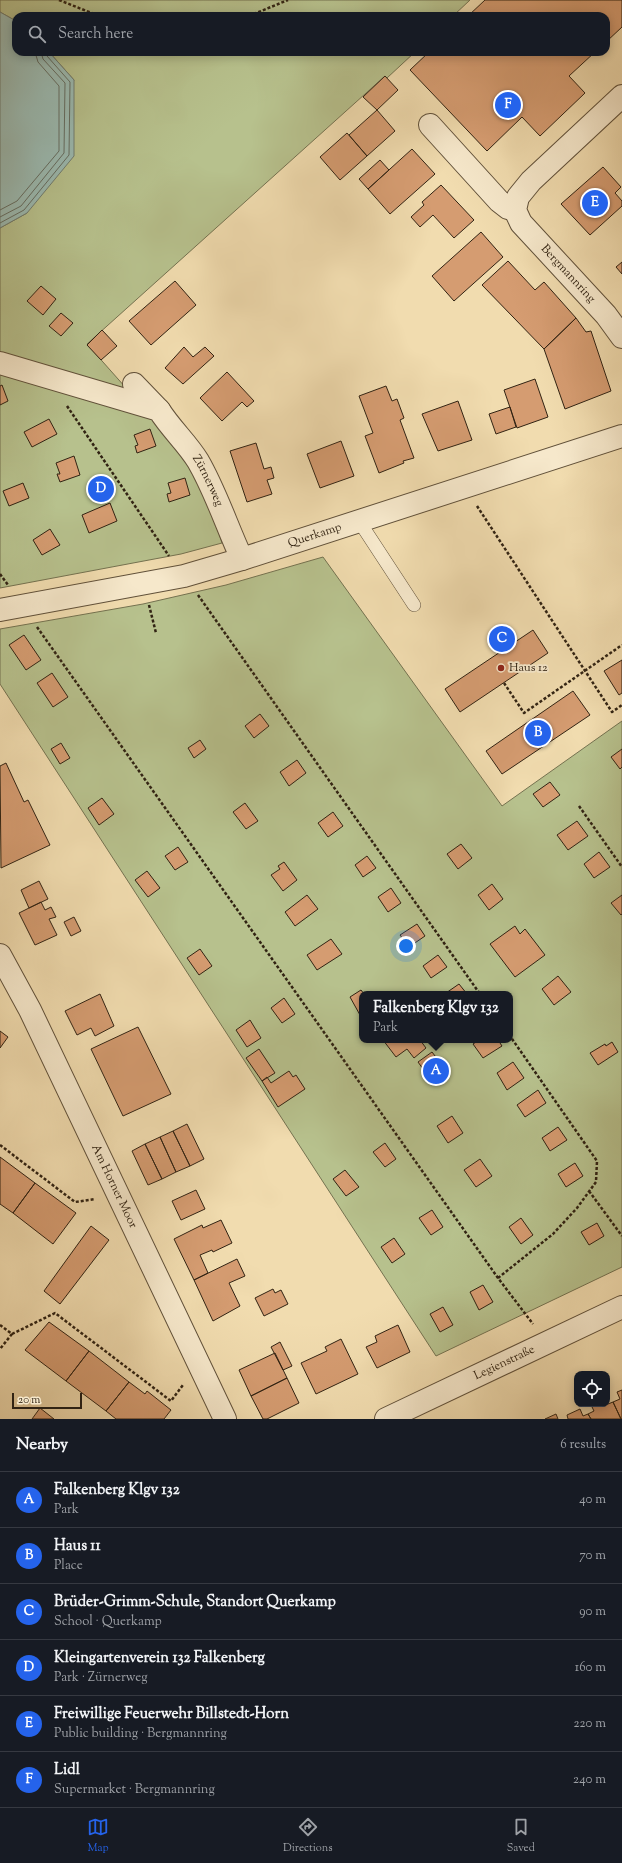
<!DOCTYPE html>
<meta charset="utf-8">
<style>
:root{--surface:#171b24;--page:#20242c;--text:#f1f3f6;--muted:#9ea1a6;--line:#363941;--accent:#2563eb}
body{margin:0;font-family:"Sorts Mill Goudy",serif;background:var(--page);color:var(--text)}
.controls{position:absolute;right:12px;bottom:12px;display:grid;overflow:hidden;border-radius:8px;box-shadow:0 2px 10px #0003}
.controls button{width:36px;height:36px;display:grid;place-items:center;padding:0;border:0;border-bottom:1px solid var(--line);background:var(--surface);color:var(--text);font:20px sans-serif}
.scale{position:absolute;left:12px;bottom:10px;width:70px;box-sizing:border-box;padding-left:4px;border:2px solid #312313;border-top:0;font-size:11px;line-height:14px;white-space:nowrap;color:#312313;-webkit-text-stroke:3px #f6e8cb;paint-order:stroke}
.you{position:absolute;left:406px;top:946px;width:14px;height:14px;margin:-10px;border:3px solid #fff;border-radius:50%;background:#1a73e8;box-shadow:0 0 0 6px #1a73e833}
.badge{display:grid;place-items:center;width:26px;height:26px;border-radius:50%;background:var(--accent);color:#fff;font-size:13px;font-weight:700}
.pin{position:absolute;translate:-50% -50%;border:2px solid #fff;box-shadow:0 1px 4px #0006}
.popup{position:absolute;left:359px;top:991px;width:154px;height:52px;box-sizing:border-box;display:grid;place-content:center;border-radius:8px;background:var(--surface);filter:drop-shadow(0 1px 3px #0005);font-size:13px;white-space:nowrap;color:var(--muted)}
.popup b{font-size:15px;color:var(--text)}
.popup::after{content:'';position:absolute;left:50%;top:100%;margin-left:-8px;border:8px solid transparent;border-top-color:var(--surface)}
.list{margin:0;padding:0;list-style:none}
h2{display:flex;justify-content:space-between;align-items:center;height:52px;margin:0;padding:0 16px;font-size:17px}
h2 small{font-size:13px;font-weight:400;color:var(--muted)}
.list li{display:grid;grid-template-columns:26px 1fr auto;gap:12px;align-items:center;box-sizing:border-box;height:56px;padding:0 16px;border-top:1px solid var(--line)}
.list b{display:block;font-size:15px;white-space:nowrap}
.list p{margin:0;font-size:13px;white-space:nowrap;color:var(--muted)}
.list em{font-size:13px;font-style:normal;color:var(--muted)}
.icon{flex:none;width:22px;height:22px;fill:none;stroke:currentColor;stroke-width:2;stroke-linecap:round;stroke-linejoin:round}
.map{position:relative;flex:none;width:622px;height:1419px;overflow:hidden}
.search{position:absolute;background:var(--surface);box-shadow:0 2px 10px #0003;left:12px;right:12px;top:12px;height:44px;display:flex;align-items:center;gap:10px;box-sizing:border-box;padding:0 14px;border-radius:12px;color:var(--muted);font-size:15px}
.sheet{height:388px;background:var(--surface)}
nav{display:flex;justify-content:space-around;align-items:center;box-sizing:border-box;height:56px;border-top:1px solid var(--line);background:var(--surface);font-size:11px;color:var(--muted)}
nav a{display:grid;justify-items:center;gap:2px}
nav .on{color:var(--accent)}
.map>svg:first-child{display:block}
</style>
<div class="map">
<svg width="622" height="1419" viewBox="0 0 622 1419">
<rect width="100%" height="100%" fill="#f1dcaf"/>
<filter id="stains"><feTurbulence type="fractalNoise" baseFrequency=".005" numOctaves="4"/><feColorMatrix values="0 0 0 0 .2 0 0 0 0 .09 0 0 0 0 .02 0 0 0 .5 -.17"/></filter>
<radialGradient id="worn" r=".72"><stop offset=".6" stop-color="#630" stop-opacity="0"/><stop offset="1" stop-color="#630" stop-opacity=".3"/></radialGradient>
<path fill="#b7c18d" stroke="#747250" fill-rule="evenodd" d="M0,0H470L453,16H16V21L0,12Z
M49,52H415L387,78L385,76L87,344L134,397L0,357V228L27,213L74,80Z
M0,371L146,413L177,446L211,507L222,543L181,554L0,588Z
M323,557L502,806L622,721V1267L436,1356L0,684V629L143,604L226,585ZM362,994H510V1040H362Z"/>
<path fill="#9bbab1" stroke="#717e72" d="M0,12L16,21V52H49L74,80V156L27,213L0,228Z"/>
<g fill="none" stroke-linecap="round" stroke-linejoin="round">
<path stroke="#666e62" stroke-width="1" d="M0,210L17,201L59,151V86L38,62L35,52
M0,217L21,206L64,153L65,83L43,59L41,52
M0,223L24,210L69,155L70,82L47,56L46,52"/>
</g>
<path fill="#d59c71" stroke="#312313" d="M485,0H622V27L606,42V16H468Z
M429,52H595L569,76L585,93L540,136L522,117L487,151L410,70Z
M385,76L398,90L377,110L363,97Z
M377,110L395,131L367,156L349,135Z
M347,133L367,156L340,180L320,157Z
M412,149L435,174L390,214L368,189Z
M380,160L389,170L368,189L359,179Z
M603,167L621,187L615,193L622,201V206L590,235L561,204Z
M441,185L474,220L454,238L433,215L420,227L411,217L424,205L422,202Z
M481,232L503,257L454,301L432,276Z
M508,261L535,290L544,282L576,318L544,349L482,285Z
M622,262V274L616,267Z
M175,281L196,305L151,345L129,321Z
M41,286L56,299L43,315L27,301Z
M61,313L73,323L61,336L49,326Z
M576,318L586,332L591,331L611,391L565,409L544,349Z
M102,330L117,346L101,360L87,345Z
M184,347L193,357L205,347L214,356L183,384L165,368Z
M227,372L254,401L247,407L242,402L222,421L200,398Z
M535,379L548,417L517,428L504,390Z
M2,385L8,401L0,405V386Z
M386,386L392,401L397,399L404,418L400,420L414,458L403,461L404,463L379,473L365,436L373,433L359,396Z
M458,401L472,440L438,451L422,414Z
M510,407L516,427L496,434L489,414Z
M49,419L57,434L32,447L24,432Z
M150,429L156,446L137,453L135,446L138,445L134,435Z
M341,441L354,476L320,488L307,454Z
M256,443L264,469L271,467L274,478L267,480L272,494L247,502L230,451Z
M74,456L80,475L60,482L57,474H60L56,463Z
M185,478L190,495L169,502L167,494L171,493L168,483Z
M23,483L29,498L9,506L3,491Z
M110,503L117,521L89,533L82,515Z
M50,529L60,545L42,555L33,540Z
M533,630L548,653L460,712L445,689Z
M24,635L41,660L26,670L9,645Z
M622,660V693L619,695L604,671Z
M52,673L68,697L53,707L37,683Z
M573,691L590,715L502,774L486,751Z
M260,714L269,726L254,738L245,726Z
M200,740L206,749L194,758L188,748Z
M61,743L70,758L60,764L51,749Z
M622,749V767L620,769L611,757Z
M297,760L306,773L289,786L280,772Z
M6,763L24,802L28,800L50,845L1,868L0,766Z
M550,782L560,795L543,807L533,794Z
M102,798L114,814L99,825L88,808Z
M245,803L258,821L246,829L233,812Z
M333,812L343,826L328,837L318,823Z
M577,821L588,836L568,850L557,835Z
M461,844L472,858L458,869L447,854Z
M178,847L188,862L175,870L165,856Z
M599,852L610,867L594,878L584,864Z
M367,856L376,868L363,877L355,865Z
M284,862L297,880L283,891L271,875L280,869L278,866Z
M147,871L160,888L148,897L135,880Z
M39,881L48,899L29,908L21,890Z
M492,884L503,899L489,910L478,895Z
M391,888L401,903L388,912L378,897Z
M307,895L318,909L295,926L285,912Z
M622,895V914L621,915L611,903Z
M41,902L45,910L51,907L56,917L49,919L57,935L35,945L19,913Z
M74,917L81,931L71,936L64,922Z
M417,924L425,936L409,947L400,935Z
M515,926L520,934L525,929L545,955L515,977L490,944Z
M331,939L342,954L317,970L307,955Z
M200,949L212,966L199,975L187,958Z
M438,955L447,967L431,978L423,966Z
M558,976L571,992L554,1005L542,989Z
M459,984L467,994H447L446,993Z
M361,990L364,994H362V1014L360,1015L350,997Z
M100,994L114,1026L95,1036L91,1028L77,1035L65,1011Z
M284,998L295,1014L282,1023L271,1008Z
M250,1020L261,1038L247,1047L236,1030Z
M138,1027L171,1094L123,1116L91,1049Z
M0,1031L8,1037L0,1048Z
M383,1040H420L426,1048L414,1058L407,1049L396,1057Z
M479,1040H498L502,1046L483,1058L473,1044Z
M612,1042L618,1052L598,1065L590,1053L605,1044L606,1046Z
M259,1049L275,1073L262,1081L246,1058Z
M432,1052L442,1065L428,1076L418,1062Z
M513,1062L524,1078L507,1090L497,1073Z
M289,1071L293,1077L296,1075L305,1089L278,1107L262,1081L267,1077L271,1083Z
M538,1090L546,1103L525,1117L517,1105Z
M452,1116L463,1133L448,1143L437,1126Z
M187,1124L204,1159L190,1166L173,1131Z
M558,1127L567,1140L550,1151L542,1138Z
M173,1131L190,1166L176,1172L160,1137Z
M160,1137L176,1172L162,1179L145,1144Z
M385,1143L396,1159L385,1167L373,1152Z
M145,1144L162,1179L148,1185L132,1151Z
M0,1157L35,1183L13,1213L0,1204Z
M480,1159L492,1176L476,1187L464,1170Z
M575,1163L583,1176L566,1187L558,1174Z
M345,1170L359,1187L346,1196L333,1179Z
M35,1183L76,1213L53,1244L13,1213Z
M196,1190L205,1209L181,1220L172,1201Z
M432,1210L443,1227L431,1235L419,1218Z
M521,1218L533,1235L521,1244L509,1227Z
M221,1220L232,1243L213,1252L212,1250L200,1255L208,1273L194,1280L174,1239L202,1225L203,1228Z
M597,1223L604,1236L589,1245L581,1232Z
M91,1226L109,1240L60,1304L44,1291Z
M394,1238L405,1254L392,1263L381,1247Z
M237,1259L245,1276L229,1283L240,1306L213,1321L194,1280Z
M483,1285L493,1302L479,1310L470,1292Z
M273,1289L275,1293L281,1290L288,1304L264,1316L255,1298Z
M443,1307L453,1325L440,1332L430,1314Z
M49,1322L89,1351L66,1381L25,1350Z
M398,1325L410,1352L377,1368L366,1347L377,1342L375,1336Z
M341,1339L358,1374L316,1394L301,1363L327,1351L325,1347Z
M280,1342L292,1366L283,1370L271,1347Z
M89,1351L129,1382L106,1411L66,1381Z
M275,1353L287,1378L251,1396L239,1370Z
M287,1378L299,1403L267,1419H263L251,1396Z
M129,1382L145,1394L147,1391L171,1410L164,1419H116L106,1411Z
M622,1390V1419H621L613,1402L620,1399L617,1392Z
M607,1401L608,1404L613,1402L621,1419H591L588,1414L594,1411L592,1407L598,1404H607Z
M40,1408L54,1419H32Z
M580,1409L583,1416L588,1414L591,1419H568L567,1415Z
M556,1414L558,1419H545Z"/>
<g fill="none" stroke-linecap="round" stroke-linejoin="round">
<g stroke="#61513a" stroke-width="14">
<path id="service" d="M359,521L414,605"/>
</g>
<g stroke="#61513a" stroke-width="24">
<g id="minor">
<path id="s1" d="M622,96L531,181L518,197L515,210L521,223L606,315L622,337"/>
<path d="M430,125L499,201L508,208L515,210"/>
<path id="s2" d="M0,363L159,410C171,429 187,443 198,461C216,492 227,527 242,559"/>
<path d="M134,384L159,410"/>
<path id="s3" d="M0,610L184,576L242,559L622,436"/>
<path id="s4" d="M0,955L30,1010L225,1419"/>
<path id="s5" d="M386,1419L622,1307"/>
</g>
</g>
<path stroke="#312313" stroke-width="2.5" stroke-dasharray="3 2" stroke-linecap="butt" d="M59,0L99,16
M249,16L288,0
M67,406L169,556
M477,506L612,712L622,705
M0,574L8,585
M198,595L480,994
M149,605L156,633
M37,627L498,1278L533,1324
M504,683L524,713L622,645
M579,806L622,867
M0,1145L75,1202L95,1199
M589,1191L622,1236
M498,1278L553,1234L577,1208L596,1182L597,1161L510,1036
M0,1325L12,1334L0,1349
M12,1334L55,1313L171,1401L183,1385"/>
<use href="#service" stroke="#f6e8cb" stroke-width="13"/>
<use href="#minor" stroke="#f6e8cb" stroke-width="22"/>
</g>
<circle fill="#8f2418" stroke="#f6e8cb" stroke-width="1.5" cx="501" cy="668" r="4"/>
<g text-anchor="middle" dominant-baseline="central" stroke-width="3.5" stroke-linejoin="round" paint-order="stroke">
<g font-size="12" fill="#312313" stroke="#f6e8cb">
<text stroke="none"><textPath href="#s1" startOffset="242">Bergmannring</textPath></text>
<text stroke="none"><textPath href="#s2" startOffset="252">Zürnerweg</textPath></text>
<text stroke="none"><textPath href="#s3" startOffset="324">Querkamp</textPath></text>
<text stroke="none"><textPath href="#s4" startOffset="258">Am Horner Moor</textPath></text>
<text stroke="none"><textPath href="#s5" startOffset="131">Legienstraße</textPath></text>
</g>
<g font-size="12" fill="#312313" stroke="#f6e8cb" text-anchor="start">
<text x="509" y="668">Haus 12</text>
</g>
</g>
<rect width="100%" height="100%" filter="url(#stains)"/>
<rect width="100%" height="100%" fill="url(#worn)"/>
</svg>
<div class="controls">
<button><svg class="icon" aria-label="locate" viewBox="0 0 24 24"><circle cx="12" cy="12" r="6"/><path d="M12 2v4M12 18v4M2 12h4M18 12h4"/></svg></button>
</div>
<div class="scale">20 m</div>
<div class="you"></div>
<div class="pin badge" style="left:436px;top:1071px">A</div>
<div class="popup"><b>Falkenberg Klgv 132</b>Park</div>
<div class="pin badge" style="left:538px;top:733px">B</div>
<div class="pin badge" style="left:502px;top:639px">C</div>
<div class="pin badge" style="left:101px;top:489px">D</div>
<div class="pin badge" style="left:595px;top:203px">E</div>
<div class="pin badge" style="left:508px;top:105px">F</div>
<div class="search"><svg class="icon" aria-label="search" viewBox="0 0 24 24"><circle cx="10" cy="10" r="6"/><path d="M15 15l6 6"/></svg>Search here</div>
</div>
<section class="sheet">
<h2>Nearby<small>6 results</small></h2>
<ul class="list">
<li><span class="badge">A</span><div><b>Falkenberg Klgv 132</b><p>Park</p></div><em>40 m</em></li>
<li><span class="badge">B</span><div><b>Haus 11</b><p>Place</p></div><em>70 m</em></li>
<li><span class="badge">C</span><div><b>Brüder-Grimm-Schule, Standort Querkamp</b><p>School · Querkamp</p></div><em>90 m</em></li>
<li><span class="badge">D</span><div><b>Kleingartenverein 132 Falkenberg</b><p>Park · Zürnerweg</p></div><em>160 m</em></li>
<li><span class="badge">E</span><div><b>Freiwillige Feuerwehr Billstedt-Horn</b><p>Public building · Bergmannring</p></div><em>220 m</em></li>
<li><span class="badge">F</span><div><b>Lidl</b><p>Supermarket · Bergmannring</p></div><em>240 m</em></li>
</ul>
</section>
<nav>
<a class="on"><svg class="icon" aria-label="map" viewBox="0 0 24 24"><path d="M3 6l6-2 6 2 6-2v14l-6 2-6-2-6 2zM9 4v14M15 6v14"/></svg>Map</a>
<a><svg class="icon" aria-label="directions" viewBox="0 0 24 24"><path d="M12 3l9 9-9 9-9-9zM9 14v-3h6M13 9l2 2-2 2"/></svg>Directions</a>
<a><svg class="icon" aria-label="saved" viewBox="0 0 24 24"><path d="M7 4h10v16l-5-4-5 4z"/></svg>Saved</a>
</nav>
